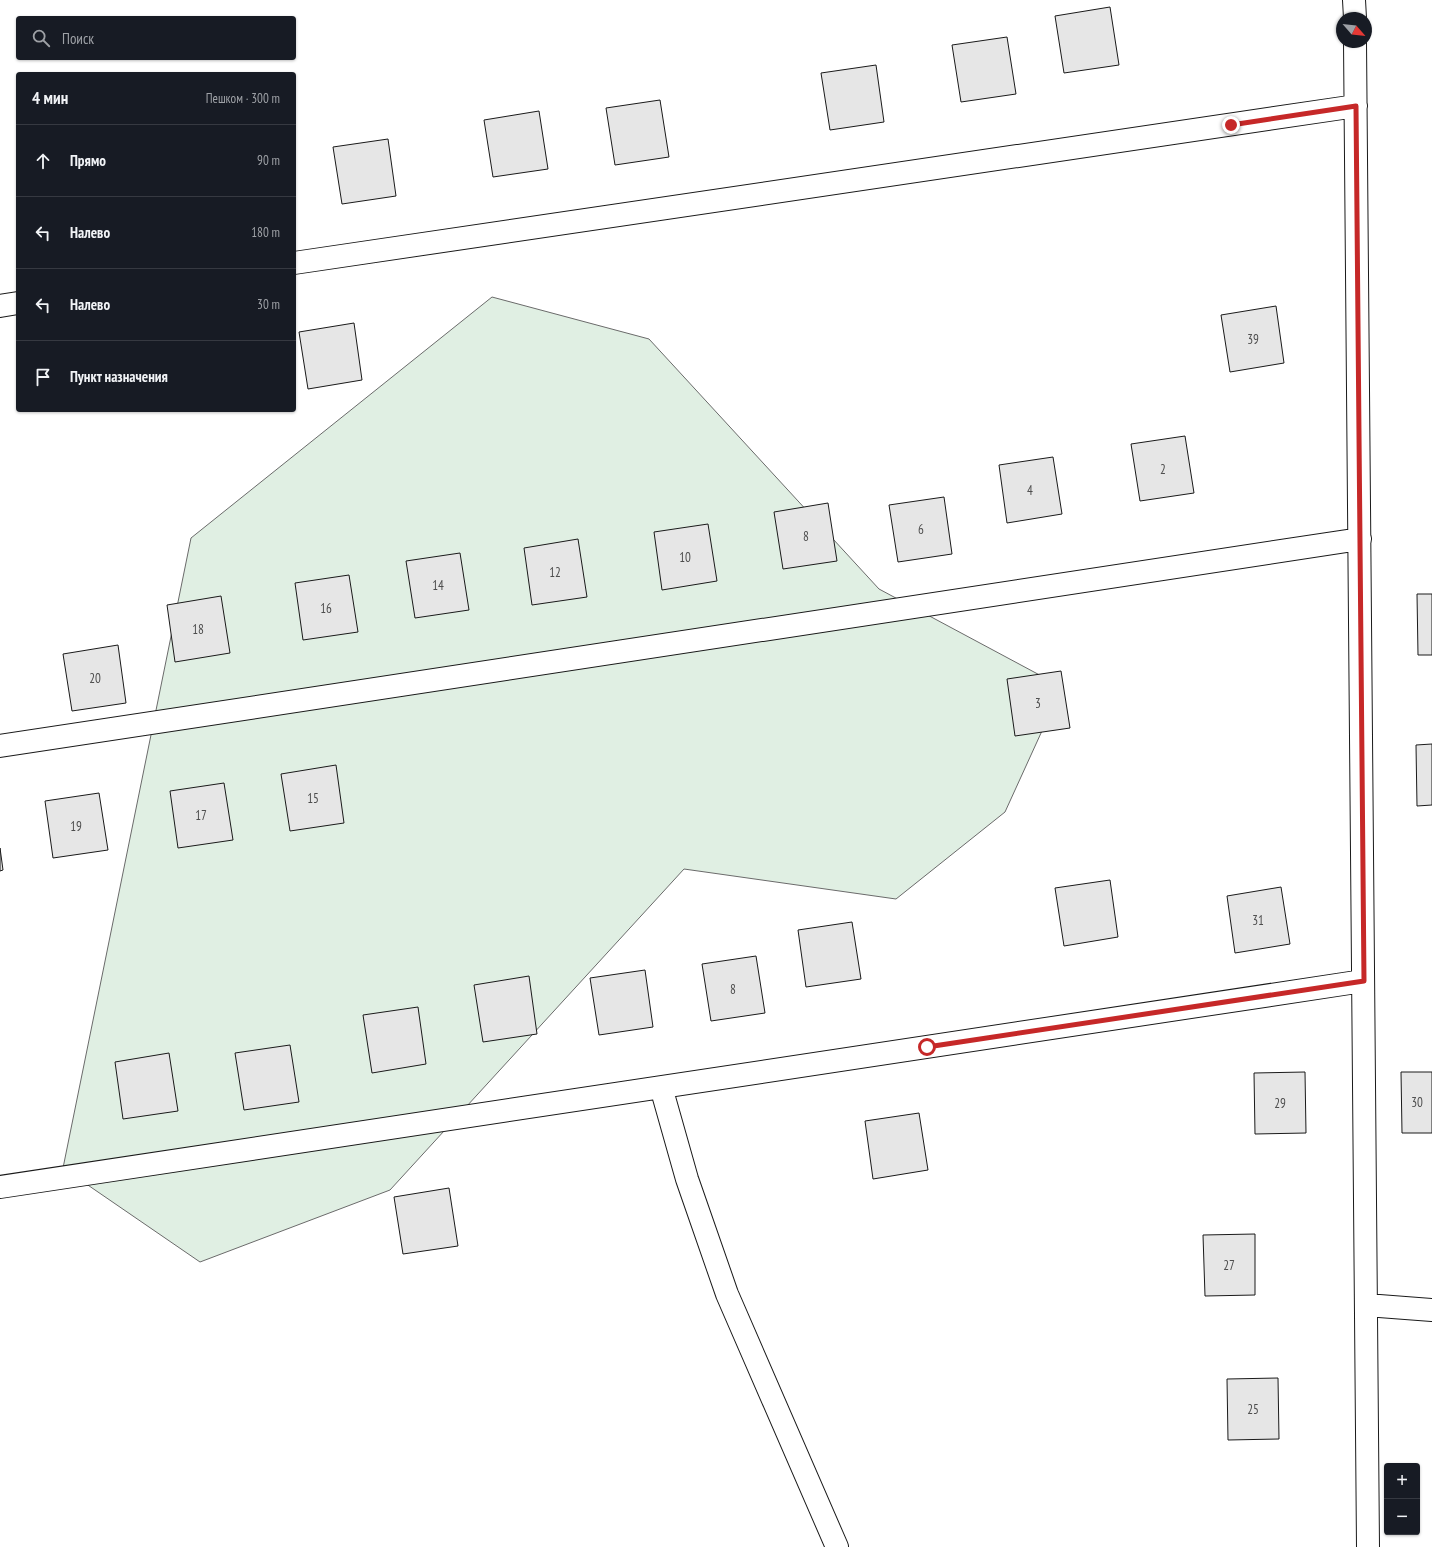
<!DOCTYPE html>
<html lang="ru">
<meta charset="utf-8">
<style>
:root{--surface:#171b24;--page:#242831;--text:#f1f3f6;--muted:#9ea1a6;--line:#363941}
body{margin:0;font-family:"PT Sans Narrow",sans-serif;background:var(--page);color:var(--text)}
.controls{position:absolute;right:12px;bottom:12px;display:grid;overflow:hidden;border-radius:4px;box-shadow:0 1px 3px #0004}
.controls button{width:36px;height:36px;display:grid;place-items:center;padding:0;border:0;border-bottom:1px solid var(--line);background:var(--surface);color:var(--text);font:20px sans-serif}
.compass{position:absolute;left:1336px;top:12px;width:36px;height:36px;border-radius:50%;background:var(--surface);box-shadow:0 1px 3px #0004;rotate:118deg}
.stop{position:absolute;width:12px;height:12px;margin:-9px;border:3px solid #c62828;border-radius:50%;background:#fff}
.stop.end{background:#c62828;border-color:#fff;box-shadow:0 1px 4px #0008}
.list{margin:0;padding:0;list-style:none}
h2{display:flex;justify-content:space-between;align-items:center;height:52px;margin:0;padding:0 16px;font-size:17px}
h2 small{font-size:13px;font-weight:400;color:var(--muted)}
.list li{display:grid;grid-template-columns:26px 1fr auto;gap:12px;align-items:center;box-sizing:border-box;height:72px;padding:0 16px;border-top:1px solid var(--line)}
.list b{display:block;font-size:15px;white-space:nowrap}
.list em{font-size:13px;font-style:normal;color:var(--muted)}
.icon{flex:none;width:22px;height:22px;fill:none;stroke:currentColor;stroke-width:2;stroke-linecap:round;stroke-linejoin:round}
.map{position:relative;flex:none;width:1432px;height:1547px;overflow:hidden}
.search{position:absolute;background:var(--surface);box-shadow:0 1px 3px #0004;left:16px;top:16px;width:280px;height:44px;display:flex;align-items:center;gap:10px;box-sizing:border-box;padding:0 14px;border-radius:4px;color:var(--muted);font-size:15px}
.panel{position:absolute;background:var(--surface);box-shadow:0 1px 3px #0004;left:16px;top:72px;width:280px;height:340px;border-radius:4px}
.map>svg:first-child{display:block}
</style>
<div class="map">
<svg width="1432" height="1547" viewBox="0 0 1432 1547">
<rect width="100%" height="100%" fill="#fff"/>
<path fill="#e0efe3" stroke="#6a6a6a" d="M492,297L649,339L879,589L1062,687L1005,812L896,899L684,869L390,1190L200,1262L63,1168L191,538Z"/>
<path fill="#e6e6e6" stroke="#1a1a1a" d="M1110,7L1119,65L1064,73L1055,16Z
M1007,37L1016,94L961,102L952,45Z
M876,65L884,122L830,130L821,73Z
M660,100L669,157L615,165L606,108Z
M539,111L548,169L493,177L484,120Z
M388,139L396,196L342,204L333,147Z
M1276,306L1284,363L1230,372L1221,315Z
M354,323L362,380L308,389L299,332Z
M1185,436L1194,493L1140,501L1131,444Z
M1053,457L1062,514L1007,523L999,465Z
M944,497L952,554L898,562L889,505Z
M828,503L837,561L783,569L774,512Z
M708,524L717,581L662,590L654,532Z
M578,539L587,597L532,605L524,548Z
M460,553L469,610L415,618L406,561Z
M349,575L358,632L303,640L295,583Z
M1417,594H1432V655H1418Z
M221,596L230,653L175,662L167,605Z
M118,645L126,703L72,711L63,654Z
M1061,671L1070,728L1015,736L1007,679Z
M1432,744V805L1417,806L1416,745Z
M336,765L344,823L290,831L281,774Z
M224,783L233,840L178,848L170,791Z
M99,793L108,850L53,858L45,801Z
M0,848L3,870L0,871Z
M1110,880L1118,937L1064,946L1055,888Z
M1281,887L1290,944L1235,953L1227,896Z
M852,922L861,979L806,987L798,930Z
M756,956L765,1013L711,1021L702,964Z
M645,970L653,1027L599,1035L590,978Z
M529,976L537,1034L483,1042L474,985Z
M418,1007L426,1064L372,1073L363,1015Z
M290,1045L299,1102L244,1110L235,1053Z
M169,1053L178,1111L123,1119L115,1062Z
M1305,1072L1306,1133L1255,1134L1254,1073Z
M1401,1072H1432V1133H1402Z
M919,1113L928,1170L873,1179L865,1121Z
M449,1188L458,1246L403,1254L394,1197Z
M1255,1234V1295L1205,1296L1203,1235Z
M1278,1378L1279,1439L1228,1440L1227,1379Z"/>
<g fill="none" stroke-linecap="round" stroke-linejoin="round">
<g stroke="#1a1a1a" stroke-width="24">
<path id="minor" d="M1354,0L1355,18
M1355,42L1368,1547
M294,263L1356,106
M0,306L18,303
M0,746L1360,539
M661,1087L687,1179L727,1294L837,1547
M0,1187L1363,981
M1366,1305L1432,1310"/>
</g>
<use href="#minor" stroke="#fff" stroke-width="22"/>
</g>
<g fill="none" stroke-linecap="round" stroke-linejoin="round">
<path stroke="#c62828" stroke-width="5" d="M927,1047L1364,981L1356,106L1231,125"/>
</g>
<g text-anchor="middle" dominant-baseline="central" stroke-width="3" stroke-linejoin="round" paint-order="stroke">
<g font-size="13" fill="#4d4d4d">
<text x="1253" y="339">39</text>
<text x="1163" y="469">2</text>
<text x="1030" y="490">4</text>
<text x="921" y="529">6</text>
<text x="806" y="536">8</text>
<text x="685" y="557">10</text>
<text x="555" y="572">12</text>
<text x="438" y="585">14</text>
<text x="326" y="608">16</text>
<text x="198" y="629">18</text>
<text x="95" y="678">20</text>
<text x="1038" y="703">3</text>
<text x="313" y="798">15</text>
<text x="201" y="815">17</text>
<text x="76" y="826">19</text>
<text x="1258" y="920">31</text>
<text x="733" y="989">8</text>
<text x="1417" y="1102">30</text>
<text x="1280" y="1103">29</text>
<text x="1229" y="1265">27</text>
<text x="1253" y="1409">25</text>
</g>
</g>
</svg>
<div class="controls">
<button>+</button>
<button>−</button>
</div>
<svg class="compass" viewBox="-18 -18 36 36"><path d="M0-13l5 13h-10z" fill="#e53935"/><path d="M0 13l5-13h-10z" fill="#9ea1a6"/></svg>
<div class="stop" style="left:927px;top:1047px"></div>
<div class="stop end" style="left:1231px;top:125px"></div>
<div class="search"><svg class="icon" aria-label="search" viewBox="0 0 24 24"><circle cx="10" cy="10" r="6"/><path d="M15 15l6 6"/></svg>Поиск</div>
<section class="panel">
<h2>4 мин<small>Пешком · 300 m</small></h2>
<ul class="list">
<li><svg class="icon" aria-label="ahead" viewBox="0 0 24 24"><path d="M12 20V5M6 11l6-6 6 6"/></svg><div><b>Прямо</b></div><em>90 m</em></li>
<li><svg class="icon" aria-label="left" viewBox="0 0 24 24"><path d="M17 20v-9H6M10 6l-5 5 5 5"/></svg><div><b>Налево</b></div><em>180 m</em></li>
<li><svg class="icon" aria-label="left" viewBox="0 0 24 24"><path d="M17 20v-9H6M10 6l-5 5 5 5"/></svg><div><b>Налево</b></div><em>30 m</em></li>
<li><svg class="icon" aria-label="arrive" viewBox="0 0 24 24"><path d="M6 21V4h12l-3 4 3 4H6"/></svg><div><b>Пункт назначения</b></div></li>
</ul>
</section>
</div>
